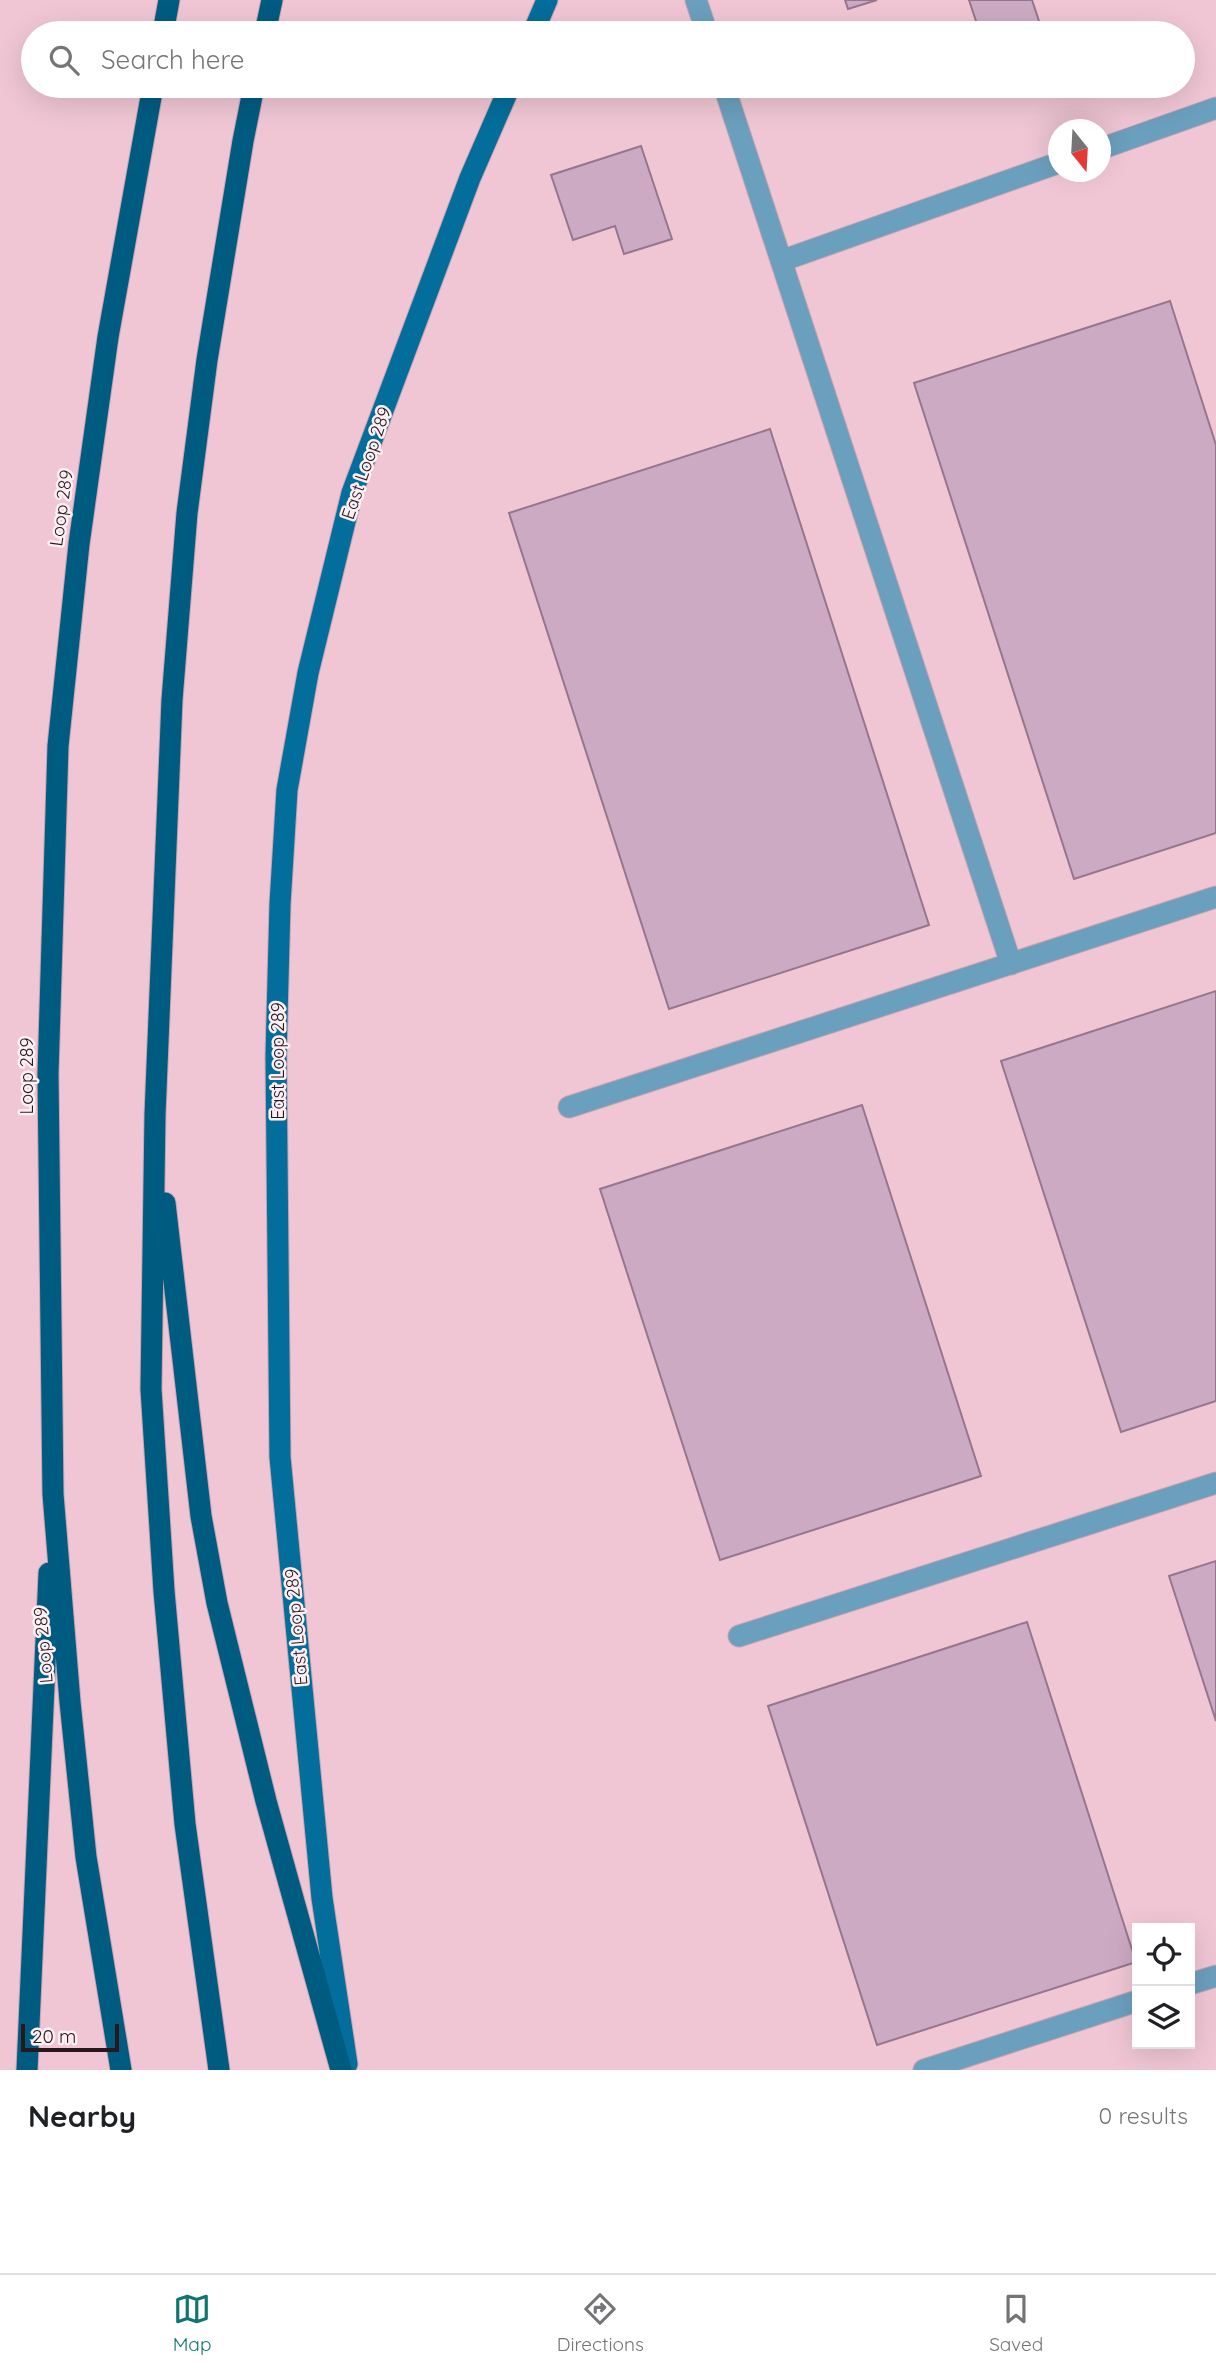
<!DOCTYPE html>
<style>
:root{--surface:#fff;--page:#f2f2f2;--text:#202124;--muted:#757577;--line:#e0e0e0;--accent:#0f766e}
body{margin:0;font-family:Quicksand,sans-serif;background:var(--page);color:var(--text)}
.controls{position:absolute;right:21px;bottom:21px;display:grid;overflow:hidden;border-radius:0px;box-shadow:0 7px 28px #0002}
.controls button{width:63px;height:63px;display:grid;place-items:center;padding:0;border:0;border-bottom:2px solid var(--line);background:var(--surface);color:var(--text);font:35px sans-serif}
.compass{position:absolute;left:1048px;top:119px;width:63px;height:63px;border-radius:50%;background:var(--surface);box-shadow:0 7px 28px #0002;rotate:162deg}
.scale{position:absolute;left:21px;bottom:18px;width:98px;box-sizing:border-box;padding-left:7px;border:4px solid #27181e;border-top:0;font-size:19px;line-height:24px;white-space:nowrap;color:#27181e;-webkit-text-stroke:5px #fdf0f4;paint-order:stroke}
.list{margin:0;padding:0;list-style:none}
h2{display:flex;justify-content:space-between;align-items:center;height:91px;margin:0;padding:0 28px;font-size:30px}
h2 small{font-size:23px;font-weight:400;color:var(--muted)}
.icon{flex:none;width:38px;height:38px;fill:none;stroke:currentColor;stroke-width:2;stroke-linecap:round;stroke-linejoin:round}
.map{position:relative;flex:none;width:1216px;height:2070px;overflow:hidden}
.search{position:absolute;background:var(--surface);box-shadow:0 7px 28px #0002;left:21px;right:21px;top:21px;height:77px;display:flex;align-items:center;gap:18px;box-sizing:border-box;padding:0 24px;border-radius:38px;color:var(--muted);font-size:26px}
.sheet{height:203px;background:var(--surface)}
nav{display:flex;justify-content:space-around;align-items:center;box-sizing:border-box;height:98px;border-top:2px solid var(--line);background:var(--surface);font-size:19px;color:var(--muted)}
nav a{display:grid;justify-items:center;gap:4px}
nav .on{color:var(--accent)}
.map>svg:first-child{display:block}
</style>
<div class="map">
<svg width="1216" height="2070" viewBox="0 0 1216 2070">
<rect width="100%" height="100%" fill="#f0c6d4"/>
<path fill="#ccaac3" stroke="#96768d" stroke-width="2" d="M845,0H877L848,9Z
M969,0H1032L1040,24L1012,33H980Z
M641,146L672,239L624,254L615,226L573,240L551,175Z
M1170,301L1216,445V833L1074,879L914,383Z
M770,429L929,925L669,1009L509,513Z
M1216,991V1401L1121,1432L1001,1061Z
M862,1105L981,1476L720,1560L600,1189Z
M1216,1561V1721L1169,1576Z
M1027,1622L1136,1962L877,2045L768,1706Z"/>
<g fill="none" stroke-linecap="round" stroke-linejoin="round">
<g stroke="#c8a3b0" stroke-width="23">
<path id="minor" d="M696,0L707,33
M724,86L1011,964
M1100,149L1216,108
M781,261L1058,163
M569,1107L1216,897
M739,1636L1216,1483
M1190,1984L1216,1976
M924,2070L1137,2001"/>
</g>
<g stroke="#c8a3b0" stroke-width="23">
<path id="major" d="M533,33L547,0
M347,2064L322,1898L280,1457L276,1056L280,904L287,790L308,673L352,493L470,178L510,86"/>
</g>
<g stroke="#c8a3b0" stroke-width="23">
<path id="highway" d="M163,33L169,0
M265,33L272,0
M165,1203L201,1516L217,1603L266,1801L341,2070
M27,2070L49,1573
M121,2070L86,1857L70,1702L53,1494L48,1074L58,746L79,544L108,337L153,86
M219,2070L185,1824L164,1591L151,1389L155,1115L172,700L187,513L207,360L243,141L254,86"/>
</g>
<use href="#minor" stroke="#6b9fbe" stroke-width="21"/>
<use href="#major" stroke="#036e9b" stroke-width="21"/>
<use href="#highway" stroke="#005b81" stroke-width="21"/>
</g>
<g text-anchor="middle" dominant-baseline="central" stroke-width="5" stroke-linejoin="round" paint-order="stroke">
<g font-size="18" fill="#27181e" stroke="#fdf0f4">
<text transform="translate(366 463) rotate(-71)">East Loop 289</text>
<text transform="translate(61 508) rotate(-82)">Loop 289</text>
<text transform="translate(277 1061) rotate(-90)">East Loop 289</text>
<text transform="translate(26 1076) rotate(-90)">Loop 289</text>
<text transform="translate(296 1627) rotate(-95)">East Loop 289</text>
<text transform="translate(43 1645) rotate(-95)">Loop 289</text>
</g>
</g>
</svg>
<div class="controls">
<button><svg class="icon" aria-label="locate" viewBox="0 0 24 24"><circle cx="12" cy="12" r="6"/><path d="M12 2v4M12 18v4M2 12h4M18 12h4"/></svg></button>
<button><svg class="icon" aria-label="layers" viewBox="0 0 24 24"><path d="M12 4l9 5-9 5-9-5zM3 14l9 5 9-5"/></svg></button>
</div>
<svg class="compass" viewBox="-18 -18 36 36"><path d="M0-13l5 13h-10z" fill="#e53935"/><path d="M0 13l5-13h-10z" fill="#757577"/></svg>
<div class="scale">20 m</div>
<div class="search"><svg class="icon" aria-label="search" viewBox="0 0 24 24"><circle cx="10" cy="10" r="6"/><path d="M15 15l6 6"/></svg>Search here</div>
</div>
<section class="sheet">
<h2>Nearby<small>0 results</small></h2>
<ul class="list">
</ul>
</section>
<nav>
<a class="on"><svg class="icon" aria-label="map" viewBox="0 0 24 24"><path d="M3 6l6-2 6 2 6-2v14l-6 2-6-2-6 2zM9 4v14M15 6v14"/></svg>Map</a>
<a><svg class="icon" aria-label="directions" viewBox="0 0 24 24"><path d="M12 3l9 9-9 9-9-9zM9 14v-3h6M13 9l2 2-2 2"/></svg>Directions</a>
<a><svg class="icon" aria-label="saved" viewBox="0 0 24 24"><path d="M7 4h10v16l-5-4-5 4z"/></svg>Saved</a>
</nav>
